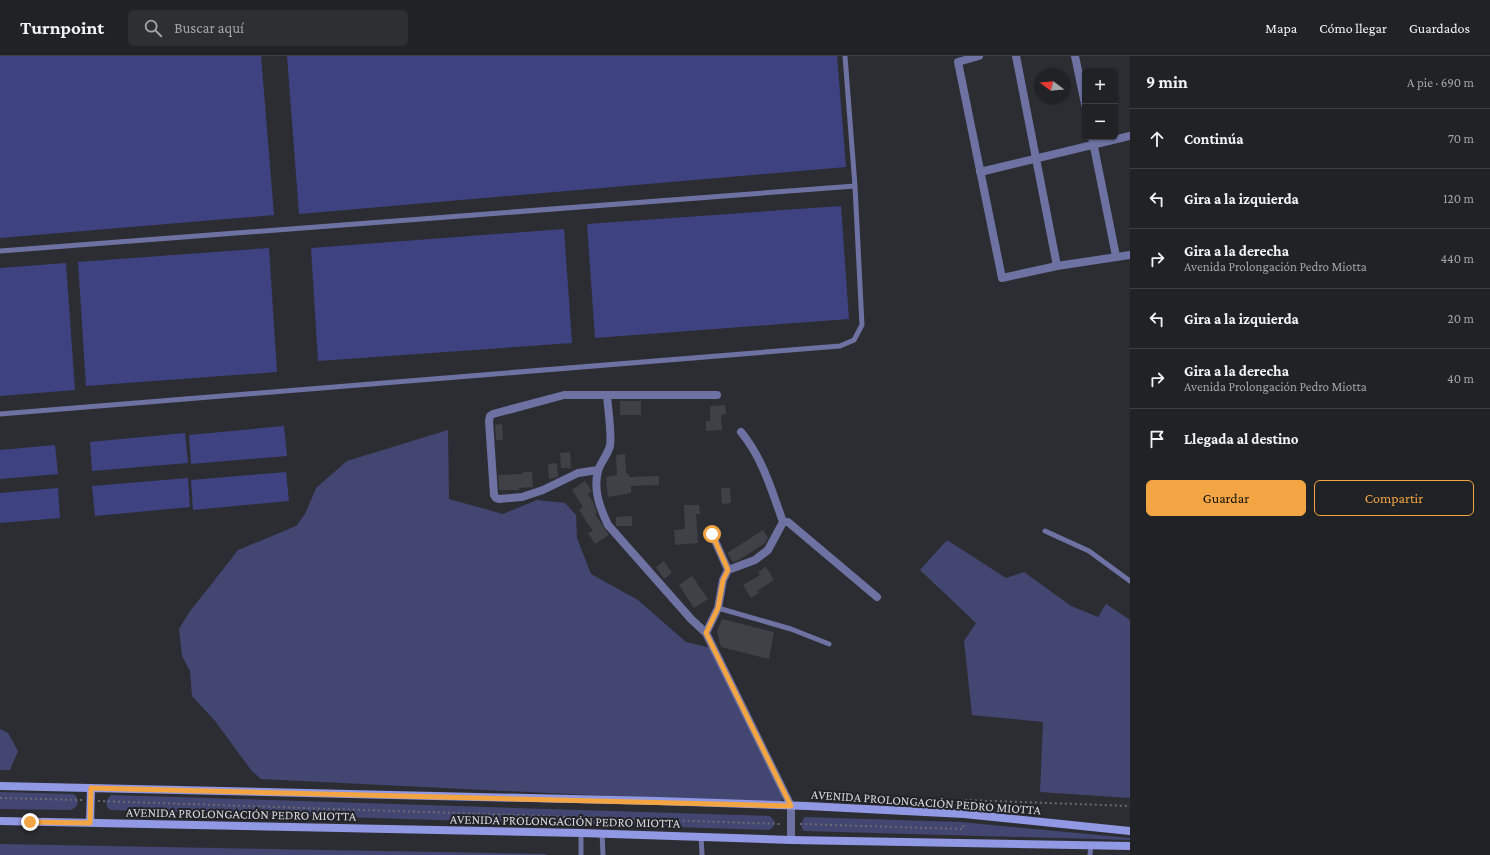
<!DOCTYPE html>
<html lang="es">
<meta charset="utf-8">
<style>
:root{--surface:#212226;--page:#2d2f32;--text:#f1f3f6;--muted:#a2a4a7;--line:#3e3f43;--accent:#f2a542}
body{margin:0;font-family:"Crimson Pro",serif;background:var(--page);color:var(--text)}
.controls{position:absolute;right:12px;top:12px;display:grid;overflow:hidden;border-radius:6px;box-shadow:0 1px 3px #0004}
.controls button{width:36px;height:36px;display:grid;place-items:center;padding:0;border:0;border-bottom:1px solid var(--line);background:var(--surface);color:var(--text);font:20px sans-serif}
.compass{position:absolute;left:1034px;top:12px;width:36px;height:36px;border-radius:50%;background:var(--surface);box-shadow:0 1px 3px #0004;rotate:286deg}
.stop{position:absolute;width:12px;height:12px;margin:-9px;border:3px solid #f2a542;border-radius:50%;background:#fff}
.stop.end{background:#f2a542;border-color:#fff;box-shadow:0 1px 4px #0008}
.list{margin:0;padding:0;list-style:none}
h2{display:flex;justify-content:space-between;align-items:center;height:52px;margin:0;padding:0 16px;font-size:17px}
h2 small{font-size:13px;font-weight:400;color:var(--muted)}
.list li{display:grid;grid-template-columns:26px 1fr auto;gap:12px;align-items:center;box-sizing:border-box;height:60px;padding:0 16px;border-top:1px solid var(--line)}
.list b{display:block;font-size:15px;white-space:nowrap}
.list p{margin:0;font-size:13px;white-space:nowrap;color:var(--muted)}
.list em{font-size:13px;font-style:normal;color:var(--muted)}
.actions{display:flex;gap:8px;padding:12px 16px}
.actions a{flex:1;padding:9px 0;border:1px solid var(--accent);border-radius:6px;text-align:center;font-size:14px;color:var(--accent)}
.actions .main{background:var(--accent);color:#111}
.icon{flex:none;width:22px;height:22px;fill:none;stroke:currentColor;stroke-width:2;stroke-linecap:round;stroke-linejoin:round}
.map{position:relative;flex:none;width:1130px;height:799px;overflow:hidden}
header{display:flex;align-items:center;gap:24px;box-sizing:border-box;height:56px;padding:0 20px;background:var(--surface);border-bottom:1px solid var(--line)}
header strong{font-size:19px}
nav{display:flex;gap:22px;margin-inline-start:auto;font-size:14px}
.search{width:280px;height:36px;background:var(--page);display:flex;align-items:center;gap:10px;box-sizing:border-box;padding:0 14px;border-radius:6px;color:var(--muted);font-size:15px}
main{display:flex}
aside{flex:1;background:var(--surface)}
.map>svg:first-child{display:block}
</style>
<header>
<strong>Turnpoint</strong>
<div class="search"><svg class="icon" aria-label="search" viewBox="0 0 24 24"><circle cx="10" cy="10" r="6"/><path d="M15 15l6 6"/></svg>Buscar aquí</div>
<nav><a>Mapa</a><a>Cómo llegar</a><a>Guardados</a></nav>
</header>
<main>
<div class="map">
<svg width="1130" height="799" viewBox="0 0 1130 799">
<rect width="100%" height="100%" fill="#2c2d33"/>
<path fill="#434671" d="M448,374L449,443L503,458L537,444L565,447L576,459L577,482L591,518L638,544L686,586L711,592L783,738L781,746L774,748L261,723L251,714L215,665L192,640L190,615L182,600L179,573L190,555L210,530L238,494L296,470L305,458L316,432L347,405Z
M947,484L1006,522L1024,516L1071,550L1098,561L1106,548L1130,564V742L1040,736L1043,666L972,659L964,585L976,567L920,514Z
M0,673L8,677L18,695L10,714H0Z
M0,736L73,738L76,740L78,746L76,751L71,754L0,753Z
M111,739L770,760L775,766L773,771L769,774L111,754L107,751L106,745Z
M805,761L960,766L1130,782V784L804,775C800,770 801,766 805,761Z
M0,788L546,798V799H0Z"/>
<path fill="#3f4281" d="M0,0H261L274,159L0,182Z
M287,0H837L846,111L299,158Z
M841,150L849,263L595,282L587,168Z
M564,173L572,287L318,305L311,192Z
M269,192L277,316L86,330L78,206Z
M66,207L75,334L0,340V212Z
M284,370L287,400L191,408L189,379Z
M185,377L188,407L92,415L90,386Z
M55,389L58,418L0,423V394Z
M286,416L289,445L193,454L191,424Z
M188,422L190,451L95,460L92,430Z
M58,432L60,462L0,467V437Z"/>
<path fill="#404147" d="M620,345H641V359H620Z
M725,349L726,358L721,359L722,374L706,375V365H710V350Z
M502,368L503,384H496L495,369Z
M570,396L571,412H561L560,397Z
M625,398L626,418H629V421L659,420V429L631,430V437L608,441L606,421L617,419L616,399Z
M557,407L558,421L549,423L548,408Z
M523,416H532L533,431L519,432V434H499L498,419L523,418Z
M585,425L591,434V436L588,438L593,446L597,457L595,458L609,479L595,488L588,477L593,475L579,454L583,451L572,434Z
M721,432H730L731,447L722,448Z
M684,449H699L700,458H696L698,487L675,489L674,474L685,473Z
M632,460V470H616V461Z
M763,474L768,482L765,487L739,504L733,506L727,497Z
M664,505L672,517L664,523L656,511Z
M766,511L774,524L757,535L759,537L751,542L743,529L760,519L758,516Z
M692,520L708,543L694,552L679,529Z
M722,563L774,576L769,603L721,591L717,575Z"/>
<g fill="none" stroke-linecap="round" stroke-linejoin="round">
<path stroke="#696a70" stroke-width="2" stroke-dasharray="2 3" stroke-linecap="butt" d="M0,742L82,744
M98,745L781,768
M965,750L966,744L1130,750
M800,768L963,773L964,767"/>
<path stroke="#6d72a2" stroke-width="5" d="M0,195L855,130
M0,358L840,290L854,284L862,269L855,130L845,0
M1045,475L1089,495L1130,525
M718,552L791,573L829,588
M602,777L603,799
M701,780L702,799
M581,799V777
M1090,799L1091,789"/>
<path stroke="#6d72a2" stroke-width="8" d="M979,0L958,6L1002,222L1057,210L1130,199
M1016,0L1057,210
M1075,0L1085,48
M1092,81L1116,200
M980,116L1130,80
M607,340C608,352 612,379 610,390C607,400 600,407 598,415C593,434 600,452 608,469L691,563L706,577L791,750V784
M741,376C762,401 772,435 783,466
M598,414L578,417L543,434L522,441L499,443L496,442L494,439L489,365L490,360L493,358L564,339H717
M783,466H788L877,541
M712,478L728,514
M706,577L718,552L723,524L728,514L755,504L768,494L783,466"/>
<path stroke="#9198e4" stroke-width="8" d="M0,730L658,745L807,750L964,758L1130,775
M0,765L581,777L791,784L1130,790
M90,767L91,732"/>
</g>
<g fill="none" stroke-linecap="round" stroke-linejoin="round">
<path stroke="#f2a542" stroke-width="5" d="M30,766L90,767L91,732L791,750L706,577L718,552L723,524L728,514L712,478"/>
</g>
<g text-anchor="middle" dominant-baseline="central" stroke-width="4" stroke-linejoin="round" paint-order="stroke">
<g font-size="13" fill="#d7d8dc" stroke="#222329">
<text transform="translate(926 746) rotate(4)">AVENIDA PROLONGACIÓN PEDRO MIOTTA</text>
<text transform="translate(241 758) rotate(1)">AVENIDA PROLONGACIÓN PEDRO MIOTTA</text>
<text transform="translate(565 765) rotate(1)">AVENIDA PROLONGACIÓN PEDRO MIOTTA</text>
</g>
</g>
</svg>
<div class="controls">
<button>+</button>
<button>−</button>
</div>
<svg class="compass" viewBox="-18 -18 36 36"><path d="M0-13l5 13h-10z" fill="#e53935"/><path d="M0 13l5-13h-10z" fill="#a2a4a7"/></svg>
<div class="stop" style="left:712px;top:478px"></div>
<div class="stop end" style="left:30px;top:766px"></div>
</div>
<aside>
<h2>9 min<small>A pie · 690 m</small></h2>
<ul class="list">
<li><svg class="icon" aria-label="ahead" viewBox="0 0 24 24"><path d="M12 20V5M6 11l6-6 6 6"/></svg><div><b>Continúa</b></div><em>70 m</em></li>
<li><svg class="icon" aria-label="left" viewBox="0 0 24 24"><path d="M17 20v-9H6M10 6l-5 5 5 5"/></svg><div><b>Gira a la izquierda</b></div><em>120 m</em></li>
<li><svg class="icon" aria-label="right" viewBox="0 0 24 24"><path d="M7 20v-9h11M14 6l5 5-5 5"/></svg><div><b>Gira a la derecha</b><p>Avenida Prolongación Pedro Miotta</p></div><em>440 m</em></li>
<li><svg class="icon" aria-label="left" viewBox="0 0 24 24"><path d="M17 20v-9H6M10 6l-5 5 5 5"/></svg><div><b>Gira a la izquierda</b></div><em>20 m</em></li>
<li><svg class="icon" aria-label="right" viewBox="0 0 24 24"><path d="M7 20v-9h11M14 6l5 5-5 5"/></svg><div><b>Gira a la derecha</b><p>Avenida Prolongación Pedro Miotta</p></div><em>40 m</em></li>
<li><svg class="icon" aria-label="arrive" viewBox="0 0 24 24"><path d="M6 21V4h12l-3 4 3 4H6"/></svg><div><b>Llegada al destino</b></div></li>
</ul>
<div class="actions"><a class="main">Guardar</a><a>Compartir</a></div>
</aside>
</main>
